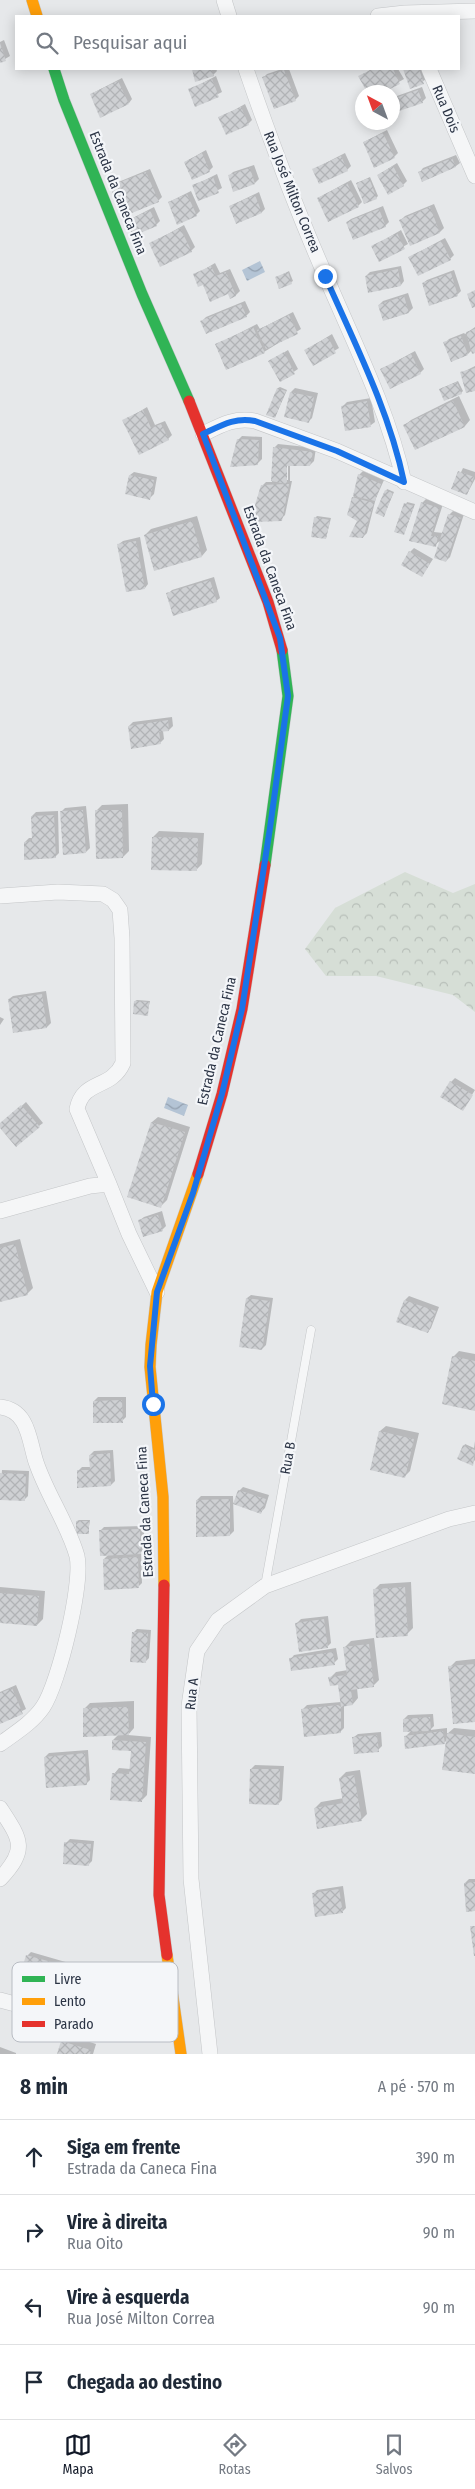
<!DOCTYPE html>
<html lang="pt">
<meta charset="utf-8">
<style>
:root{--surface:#fff;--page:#f2f2f3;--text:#1f2937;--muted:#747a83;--line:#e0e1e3;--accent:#111827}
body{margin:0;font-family:"Fira Sans Condensed",sans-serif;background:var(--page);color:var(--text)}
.compass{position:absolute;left:355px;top:85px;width:45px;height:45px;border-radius:50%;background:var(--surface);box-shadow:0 2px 12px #0003;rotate:319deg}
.stop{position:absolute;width:15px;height:15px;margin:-11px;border:4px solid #1a73e8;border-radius:50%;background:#fff}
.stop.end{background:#1a73e8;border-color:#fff;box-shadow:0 1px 5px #0008}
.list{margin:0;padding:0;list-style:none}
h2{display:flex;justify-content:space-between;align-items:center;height:65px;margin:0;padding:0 20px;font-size:21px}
h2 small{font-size:16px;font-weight:400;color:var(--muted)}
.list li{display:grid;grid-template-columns:32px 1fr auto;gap:15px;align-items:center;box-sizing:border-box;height:75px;padding:0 20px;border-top:1px solid var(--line)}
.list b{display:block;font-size:19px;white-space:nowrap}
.list p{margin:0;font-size:16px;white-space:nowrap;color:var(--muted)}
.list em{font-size:16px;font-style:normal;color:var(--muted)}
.icon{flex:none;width:28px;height:28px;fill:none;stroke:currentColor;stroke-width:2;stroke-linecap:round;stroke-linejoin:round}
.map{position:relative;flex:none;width:475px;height:2054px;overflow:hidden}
.search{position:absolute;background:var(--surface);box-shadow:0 2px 12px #0003;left:15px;right:15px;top:15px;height:55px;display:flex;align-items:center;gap:12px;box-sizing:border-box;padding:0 18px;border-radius:0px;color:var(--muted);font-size:19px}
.sheet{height:365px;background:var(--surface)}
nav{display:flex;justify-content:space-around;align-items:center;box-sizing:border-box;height:70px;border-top:1px solid var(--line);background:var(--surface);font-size:14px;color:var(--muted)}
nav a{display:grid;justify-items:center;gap:2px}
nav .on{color:var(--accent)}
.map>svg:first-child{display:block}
</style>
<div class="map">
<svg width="475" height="2054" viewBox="0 0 475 2054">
<defs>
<pattern id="forest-crowns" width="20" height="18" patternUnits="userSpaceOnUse" patternTransform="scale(1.25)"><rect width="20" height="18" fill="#d6ded6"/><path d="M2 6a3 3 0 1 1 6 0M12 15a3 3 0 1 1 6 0" fill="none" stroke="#b8bfb9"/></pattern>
<pattern id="water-waves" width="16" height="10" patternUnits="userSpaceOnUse" patternTransform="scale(1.25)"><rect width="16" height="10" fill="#b4c4d5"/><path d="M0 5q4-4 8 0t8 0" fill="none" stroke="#93a0af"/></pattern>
<pattern id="building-cross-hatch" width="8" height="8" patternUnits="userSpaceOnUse" patternTransform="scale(1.25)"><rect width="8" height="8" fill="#ced0d3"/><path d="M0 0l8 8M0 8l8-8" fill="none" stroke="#b1b3b6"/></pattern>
</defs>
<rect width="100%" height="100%" fill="#e6e8ea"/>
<path fill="url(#forest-crowns)" d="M405,872L453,893L475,884V1012L453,995L376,976H326L305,949L335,908Z"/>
<path fill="url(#water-waves)" d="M260,261L265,272L247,281L242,270Z
M168,1097L188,1105L184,1116L164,1108Z"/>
<path fill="#0003" fill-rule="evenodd" d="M4,40L10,56L0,62V42Z
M193,69H216L217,71L212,76L196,80Z
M282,69H289L299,96L295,100L263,78L267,74Z
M371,69H398L404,79L381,92H368L360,77Z
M404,69H424L427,79L411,87Z
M216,76L222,92L196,105L189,90Z
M122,78L132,99L129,103L91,94Z
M422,87L426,98L422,102L393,100L397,96Z
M245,104L252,120L248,124L220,118Z
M387,130L398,153L394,157L364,142Z
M206,150L213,167L209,171L185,162Z
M345,153L351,166L347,170L314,169Z
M456,155L460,163L456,166L420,172L423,168Z
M397,163L407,181L403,185L378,175Z
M254,165L259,179L255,183L229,176L233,172Z
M150,169L162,197L158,201L112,186L116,183Z
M217,174L222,188L199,200L193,186Z
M370,177L378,196L376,198L357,183Z
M351,180L362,202L358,206L318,198Z
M191,191L200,211L196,215L169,202Z
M259,192L265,209L262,212L230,206Z
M434,204L444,228L440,232L411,244L401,220L405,216Z
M383,206L389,222L385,226L347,222L351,219Z
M154,207L160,221L156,225L127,221Z
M184,225L195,247L191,251L150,244Z
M401,230L408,244L379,260L372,247Z
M445,238L454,255L450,259L410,257Z
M215,263L220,273L230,269L240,291L236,295L231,297L228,292L203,284L195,275Z
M401,266L404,281L401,285L366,276L370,272Z
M454,270L461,291L457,295L423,283L427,280Z
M289,271L293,281L280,288L276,278Z
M408,293L413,308L409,312L384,320L379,305L383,301Z
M245,301L250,312L246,316L202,321L206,317Z
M293,312L301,329L264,352L216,345L257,324L260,329Z
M475,327V352L472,350L468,354L445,343L449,339L464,333L465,334Z
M332,334L339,348L313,364L306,350Z
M288,350L298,369L280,381L270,361Z
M415,351L424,369L420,373L382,369Z
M475,366V389L461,373Z
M458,381L463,391L461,393L442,388Z
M280,387L287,390L275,417L278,388Z
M295,388L318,393L312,418L308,422L291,392Z
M459,396L470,420L465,426L416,449L405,425L411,420Z
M371,398L375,422L371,425L346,429L343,406L347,402Z
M147,407L155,425L165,421L172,435L168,439L124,421Z
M242,436L262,437V459L258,463L238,440Z
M278,444L316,448L314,461L310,465H290V481H292L285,515L281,519L262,486L266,482H272L274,448ZM285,460H288V480H285Z
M463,468L475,472V479L467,494L453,489Z
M363,471L384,480L376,498L367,533L363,537L358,521L349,515L359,475Z
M134,472L157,477L154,494L150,498L130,475Z
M387,489L394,492L385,513L386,491Z
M426,499L443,504L434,532L443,533L449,515L453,511L464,514L450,557L446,561L441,540L435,545L410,540L423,502Z
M407,502L415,504L404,534L396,531Z
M197,516L207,550L202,556L145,535L151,529Z
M317,516L331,518L326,538L315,518Z
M140,537L148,584L145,588L119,544L123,541Z
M414,548L433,559L422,576L410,552Z
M214,577L220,598L216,601L168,594L172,590Z
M172,717L173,726L169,730L163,731L164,739L160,743L129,726L133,722Z
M128,804L129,851L123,857L96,811L102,805Z
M86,806L90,848L86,852L61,812L65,808Z
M58,811L59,853L55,857L25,842L29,838H33L32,816L36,812Z
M159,831L204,833L202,864L196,870L153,837Z
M46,991L51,1023L47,1027L9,999L13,996Z
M137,1000L150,1001L147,1014L135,1001Z
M0,1017L4,1019L0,1025Z
M455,1078L475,1090L463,1109L451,1082Z
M26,1102L43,1123L39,1126H0Z
M158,1117L190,1127L167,1200L161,1206L152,1122Z
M162,1211L166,1226L162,1230L140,1220L144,1217Z
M20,1239L33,1288L27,1294L0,1296V1244Z
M251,1295L273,1298L266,1345L262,1349L247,1298Z
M409,1296L439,1307L431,1328L428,1332L405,1300Z
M459,1351L475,1354V1410L453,1357Z
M98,1397H126V1417L122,1421L94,1401Z
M386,1426L419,1433L410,1471L404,1477L380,1431Z
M475,1441V1460L472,1464L464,1446L465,1444L474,1448Z
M113,1450L115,1481L111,1485L78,1471L82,1467H91L90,1455L94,1451Z
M2,1470L29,1471L28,1496L24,1500L0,1499Z
M243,1487L269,1495L265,1508L261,1512L239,1491Z
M201,1496H233L234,1531L230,1535L197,1500Z
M79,1520H90L88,1533L77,1521Z
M144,1526V1549L139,1554H141L142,1583L138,1587L104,1559L109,1554L100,1531L104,1527Z
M411,1582L413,1628L407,1634L375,1589L380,1584Z
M0,1587L45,1591L43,1619L37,1625L0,1622Z
M328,1616L331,1643L327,1647L297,1623L301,1619Z
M137,1629L151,1630L149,1658L145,1662L133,1633Z
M374,1638L379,1680L373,1686L357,1688L358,1698L353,1704L344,1705V1728L340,1732L303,1709L307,1705L341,1702L339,1684L330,1678L336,1672L348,1670L345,1647L351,1641Z
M336,1648L338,1659L334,1663L291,1659L294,1655Z
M475,1659V1721L450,1667L456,1661Z
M16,1685L26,1709L0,1722V1692Z
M134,1701V1728L128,1735L151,1737L147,1795L141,1801L114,1774L119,1768L130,1769L132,1750L113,1740L119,1734L84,1709L90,1703Z
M433,1714L434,1726L430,1730L447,1728V1734L454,1728L475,1730V1773L447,1740L444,1743L405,1737L411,1731L404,1719L408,1715Z
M381,1732L382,1746L378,1750L354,1737L358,1734Z
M88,1750L90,1780L87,1783L45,1757L49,1753Z
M255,1765L284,1766L282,1800L278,1804L251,1769Z
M360,1770L367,1814L362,1819L315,1808L321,1802L344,1798L340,1778L346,1772Z
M70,1839L94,1841L92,1861L88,1865L66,1843Z
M469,1879H475V1910L465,1883Z
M343,1886L346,1908L342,1912L313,1894L317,1890Z
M31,1952L69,1963L61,1989L58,1992L34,1971L27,1956Z
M68,2035L96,2044L93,2054H58L62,2041Z
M0,2047L16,2053V2054H0Z"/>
<path fill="url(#building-cross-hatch)" d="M0,43L6,61L0,63Z
M192,69H211L214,76L195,82Z
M373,69H393L400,84L384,92H367L358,76Z
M403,69H419L424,84L410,89Z
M284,70L296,101L274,109L262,77Z
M212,79L219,97L195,107L188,89Z
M118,81L129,104L100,118L90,94Z
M418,90L423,103L396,112L392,99Z
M241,107L249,125L226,135L218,117Z
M383,133L395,158L374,168L363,142Z
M202,153L210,172L192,180L184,162Z
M341,156L348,171L319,184L312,169Z
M452,158L456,167L422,182L418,172Z
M393,166L404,186L388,195L377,175Z
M250,168L255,184L233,192L228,175Z
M146,172L159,202L122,217L110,186Z
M213,177L219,193L198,201L192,185Z
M369,178L377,199L364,204L356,183Z
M347,183L359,207L328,222L317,198Z
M187,194L197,216L177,225L168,202Z
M255,195L262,213L236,224L229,206Z
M430,207L440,233L410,246L399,220Z
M379,209L386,227L353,240L346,222Z
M150,210L157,226L133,236L126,221Z
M180,228L192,252L160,267L149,243Z
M397,233L405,249L379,262L371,246Z
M441,241L451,260L418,276L408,257Z
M211,266L216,276L226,272L236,296L230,299L228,294L210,302L203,285L198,287L193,274Z
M398,269L401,286L368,293L365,276Z
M288,272L292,284L279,289L275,277Z
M451,273L458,296L429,306L422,283Z
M475,290V307L472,308L467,294Z
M404,296L409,313L383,321L378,305Z
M241,304L247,317L206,334L200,321Z
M289,315L298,334L266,349L257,330Z
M253,327L265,353L226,370L215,344Z
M475,329V353L472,354L466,332Z
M461,336L468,355L451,362L443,342Z
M328,337L336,353L313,366L304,350Z
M284,352L295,374L280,382L268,361Z
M411,354L421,374L390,389L380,369Z
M475,368V391L466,393L460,372Z
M457,382L462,394L444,401L439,389Z
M277,388L286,391L275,418L266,415Z
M290,392L314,397L309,423L284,417Z
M367,401L371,427L345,431L341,406Z
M453,401L465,427L415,450L403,425Z
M143,410L151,428L161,424L169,440L139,455L122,420Z
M237,439L259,440L258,465L230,467Z
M273,447L313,452L310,466H287V484H289L282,521L250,522L261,485L287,484L271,481Z
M458,471L474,477L467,495L451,489Z
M358,474L381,484L375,501L353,496Z
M129,475L154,480L150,500L125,494Z
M385,490L393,493L384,517L375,513Z
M352,497L374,503L363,538L349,537L357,521L347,515Z
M421,502L439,508L431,536H438L436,547L409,541Z
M404,503L414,506L404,535L394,532Z
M448,514L461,518L446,562L434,558Z
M314,517L330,520L326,539L311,537Z
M192,521L202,557L154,571L144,535Z
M136,541L145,589L126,592L117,544Z
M409,551L430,564L422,577L401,565Z
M210,580L217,602L173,616L166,593Z
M168,720L169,731L159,732L161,744L131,749L128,726Z
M83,810L86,853L63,855L60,811Z
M95,810H122L123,858L96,859Z
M54,815L56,858L24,860V842L32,841L31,816Z
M152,837L198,838L197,871L151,870Z
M42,994L47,1028L13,1033L8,999Z
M134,1001L149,1002L148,1016L133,1014Z
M450,1081L473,1095L463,1111L440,1097Z
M21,1105L40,1127L16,1147L0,1128V1123Z
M151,1122L185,1132L161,1208L127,1197Z
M158,1215L163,1231L143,1237L138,1220Z
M15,1244L28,1295L0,1302V1248Z
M246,1298L270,1301L262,1350L239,1347Z
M404,1300L436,1311L428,1333L396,1322Z
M452,1356L475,1361V1411L442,1404Z
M122,1400L123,1423H93V1401Z
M379,1431L414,1439L405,1478L370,1470Z
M463,1445L475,1450L473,1466L457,1459Z
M110,1453L111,1486L77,1488V1470H90L89,1455Z
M0,1473L26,1474L25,1501L0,1500Z
M238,1490L266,1499L261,1514L233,1504Z
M230,1499V1536L196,1537V1500Z
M76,1521H89V1534H76Z
M140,1529L141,1554L100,1556L99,1530Z
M138,1557L139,1588L104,1590L103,1559Z
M405,1587L408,1636L376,1638L373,1589Z
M0,1593L39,1596L37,1626L0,1623Z
M324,1619L328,1648L299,1652L295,1623Z
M132,1632L148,1633L146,1663L130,1662Z
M369,1644L374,1687L351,1690L353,1705L341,1707L338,1685L330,1686L328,1677L347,1675L343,1647Z
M333,1652L335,1665L291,1671L289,1658Z
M475,1664V1722L453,1724L448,1666Z
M12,1688L23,1714L0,1724V1693Z
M338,1705L341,1707V1733L304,1737L301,1709Z
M128,1707L129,1735L83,1737V1708Z
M430,1717L431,1731L403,1732V1719Z
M443,1731L445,1744L405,1749L404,1736Z
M447,1733L475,1737V1774L442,1770Z
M377,1735L379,1752L354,1754L352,1737Z
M112,1740L146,1742L142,1802L110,1800L112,1773L129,1774L131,1751L112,1750Z
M85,1753L87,1785L46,1788L44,1757Z
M250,1769H280L279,1805L249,1804Z
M354,1775L362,1821L317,1829L314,1808L343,1803L339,1778Z
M64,1842L91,1844L89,1866L63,1864Z
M475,1882V1911L466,1912L464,1883Z
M339,1889L343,1913L315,1917L312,1893Z
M470,1926H475V1956H474Z
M26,1955L66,1966L58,1994L29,1985L33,1972L22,1969Z
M61,2041L91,2050L90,2054H57Z"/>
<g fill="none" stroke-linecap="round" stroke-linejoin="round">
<g stroke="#c4c6c8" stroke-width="9">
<path id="lane" d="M265,1586L311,1330"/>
</g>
<g stroke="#c4c6c8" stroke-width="16">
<path id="street" d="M224,0L229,16
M378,16L405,13L475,11
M246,69C270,139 296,209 326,277C355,345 388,410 404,482
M429,69L475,176
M203,434C221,425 235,417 255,421L337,451L475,512
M0,896L58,892L103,894L113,900L120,910L122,938L123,1063C111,1090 83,1079 77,1109L109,1184
M0,1211L90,1186L109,1184L129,1234L157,1292
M0,1407C29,1410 29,1441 36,1462C47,1495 68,1524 77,1556C83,1583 59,1683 43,1707C32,1723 15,1733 0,1744
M0,1808C21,1840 28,1849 0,1879
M0,2000L127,2034
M210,2054L191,1879L189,1706L197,1651L218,1620L265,1586L449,1519L475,1513"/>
</g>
<g stroke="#c4c6c8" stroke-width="12">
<path id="fast" d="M54,69L64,100L142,294L189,401
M265,865L288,696L282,650"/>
</g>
<g stroke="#c4c6c8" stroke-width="12">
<path id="slow" d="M32,0L37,16
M164,1585L163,1497L150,1367L151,1345L157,1292L198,1174
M167,1955L181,2054"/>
</g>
<g stroke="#c4c6c8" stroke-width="12">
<path id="jam" d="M189,401L268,602L282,650
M198,1174L222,1094L242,1009L265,865
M164,1585L159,1895L167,1955"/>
</g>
<use href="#lane" stroke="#f5f6f7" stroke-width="8"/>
<use href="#street" stroke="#f5f6f7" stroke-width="15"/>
<use href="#fast" stroke="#30b455" stroke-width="11"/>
<use href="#slow" stroke="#ff9f0a" stroke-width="11"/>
<use href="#jam" stroke="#e5322d" stroke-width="11"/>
</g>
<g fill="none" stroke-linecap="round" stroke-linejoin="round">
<path stroke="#1a73e8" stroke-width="6" d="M153,1404L150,1366L157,1292L193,1193L222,1094L242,1009L270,828L288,696L280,638L203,434C222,425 235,417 255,421L337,451L404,482C389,410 355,344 325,276"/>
</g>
<g text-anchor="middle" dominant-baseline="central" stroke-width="4.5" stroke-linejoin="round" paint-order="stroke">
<g font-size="14" fill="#2b3445" stroke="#f4f6f9">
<text transform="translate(446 109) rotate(67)">Rua Dois</text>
<text transform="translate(292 192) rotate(68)">Rua José Milton Correa</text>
<text transform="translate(118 193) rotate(68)">Estrada da Caneca Fina</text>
<text transform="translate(270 568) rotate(70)">Estrada da Caneca Fina</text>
<text transform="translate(217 1041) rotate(-77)">Estrada da Caneca Fina</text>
<text transform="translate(288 1458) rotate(-80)">Rua B</text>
<text transform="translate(145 1512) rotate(-93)">Estrada da Caneca Fina</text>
<text transform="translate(192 1694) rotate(-84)">Rua A</text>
</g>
</g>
<rect x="12" y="1962" width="166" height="80" rx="8" fill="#f4f6f9" stroke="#b8bcc3" stroke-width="1"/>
<rect x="22" y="1976" width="23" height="6" fill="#30b455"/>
<rect x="22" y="1998" width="23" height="7" fill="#ff9f0a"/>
<rect x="22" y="2021" width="23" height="6" fill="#e5322d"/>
<g font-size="14" fill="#2b3445">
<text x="54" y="1984">Livre</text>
<text x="54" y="2006">Lento</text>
<text x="54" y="2029">Parado</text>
</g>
</svg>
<svg class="compass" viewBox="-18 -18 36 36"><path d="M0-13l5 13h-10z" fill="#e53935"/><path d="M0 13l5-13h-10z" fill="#747a83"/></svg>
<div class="stop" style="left:153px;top:1404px"></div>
<div class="stop end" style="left:325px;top:276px"></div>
<div class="search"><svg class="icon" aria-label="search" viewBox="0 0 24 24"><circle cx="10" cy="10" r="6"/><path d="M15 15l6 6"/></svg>Pesquisar aqui</div>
</div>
<section class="sheet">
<h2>8 min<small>A pé · 570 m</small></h2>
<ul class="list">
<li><svg class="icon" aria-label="ahead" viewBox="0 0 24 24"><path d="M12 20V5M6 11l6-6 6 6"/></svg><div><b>Siga em frente</b><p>Estrada da Caneca Fina</p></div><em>390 m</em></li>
<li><svg class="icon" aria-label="right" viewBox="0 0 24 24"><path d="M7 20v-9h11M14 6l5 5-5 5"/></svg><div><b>Vire à direita</b><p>Rua Oito</p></div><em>90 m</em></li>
<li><svg class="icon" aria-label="left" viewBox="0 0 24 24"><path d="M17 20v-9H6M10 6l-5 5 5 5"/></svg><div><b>Vire à esquerda</b><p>Rua José Milton Correa</p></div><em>90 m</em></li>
<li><svg class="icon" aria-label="arrive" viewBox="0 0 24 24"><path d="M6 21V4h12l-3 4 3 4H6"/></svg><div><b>Chegada ao destino</b></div></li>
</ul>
</section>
<nav>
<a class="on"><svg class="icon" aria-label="map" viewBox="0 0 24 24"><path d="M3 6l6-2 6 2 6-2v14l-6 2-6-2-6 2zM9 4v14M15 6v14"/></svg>Mapa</a>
<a><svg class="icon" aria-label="directions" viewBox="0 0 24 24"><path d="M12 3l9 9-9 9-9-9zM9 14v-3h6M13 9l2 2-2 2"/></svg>Rotas</a>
<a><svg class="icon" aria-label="saved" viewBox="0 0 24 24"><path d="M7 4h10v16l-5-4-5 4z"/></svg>Salvos</a>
</nav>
